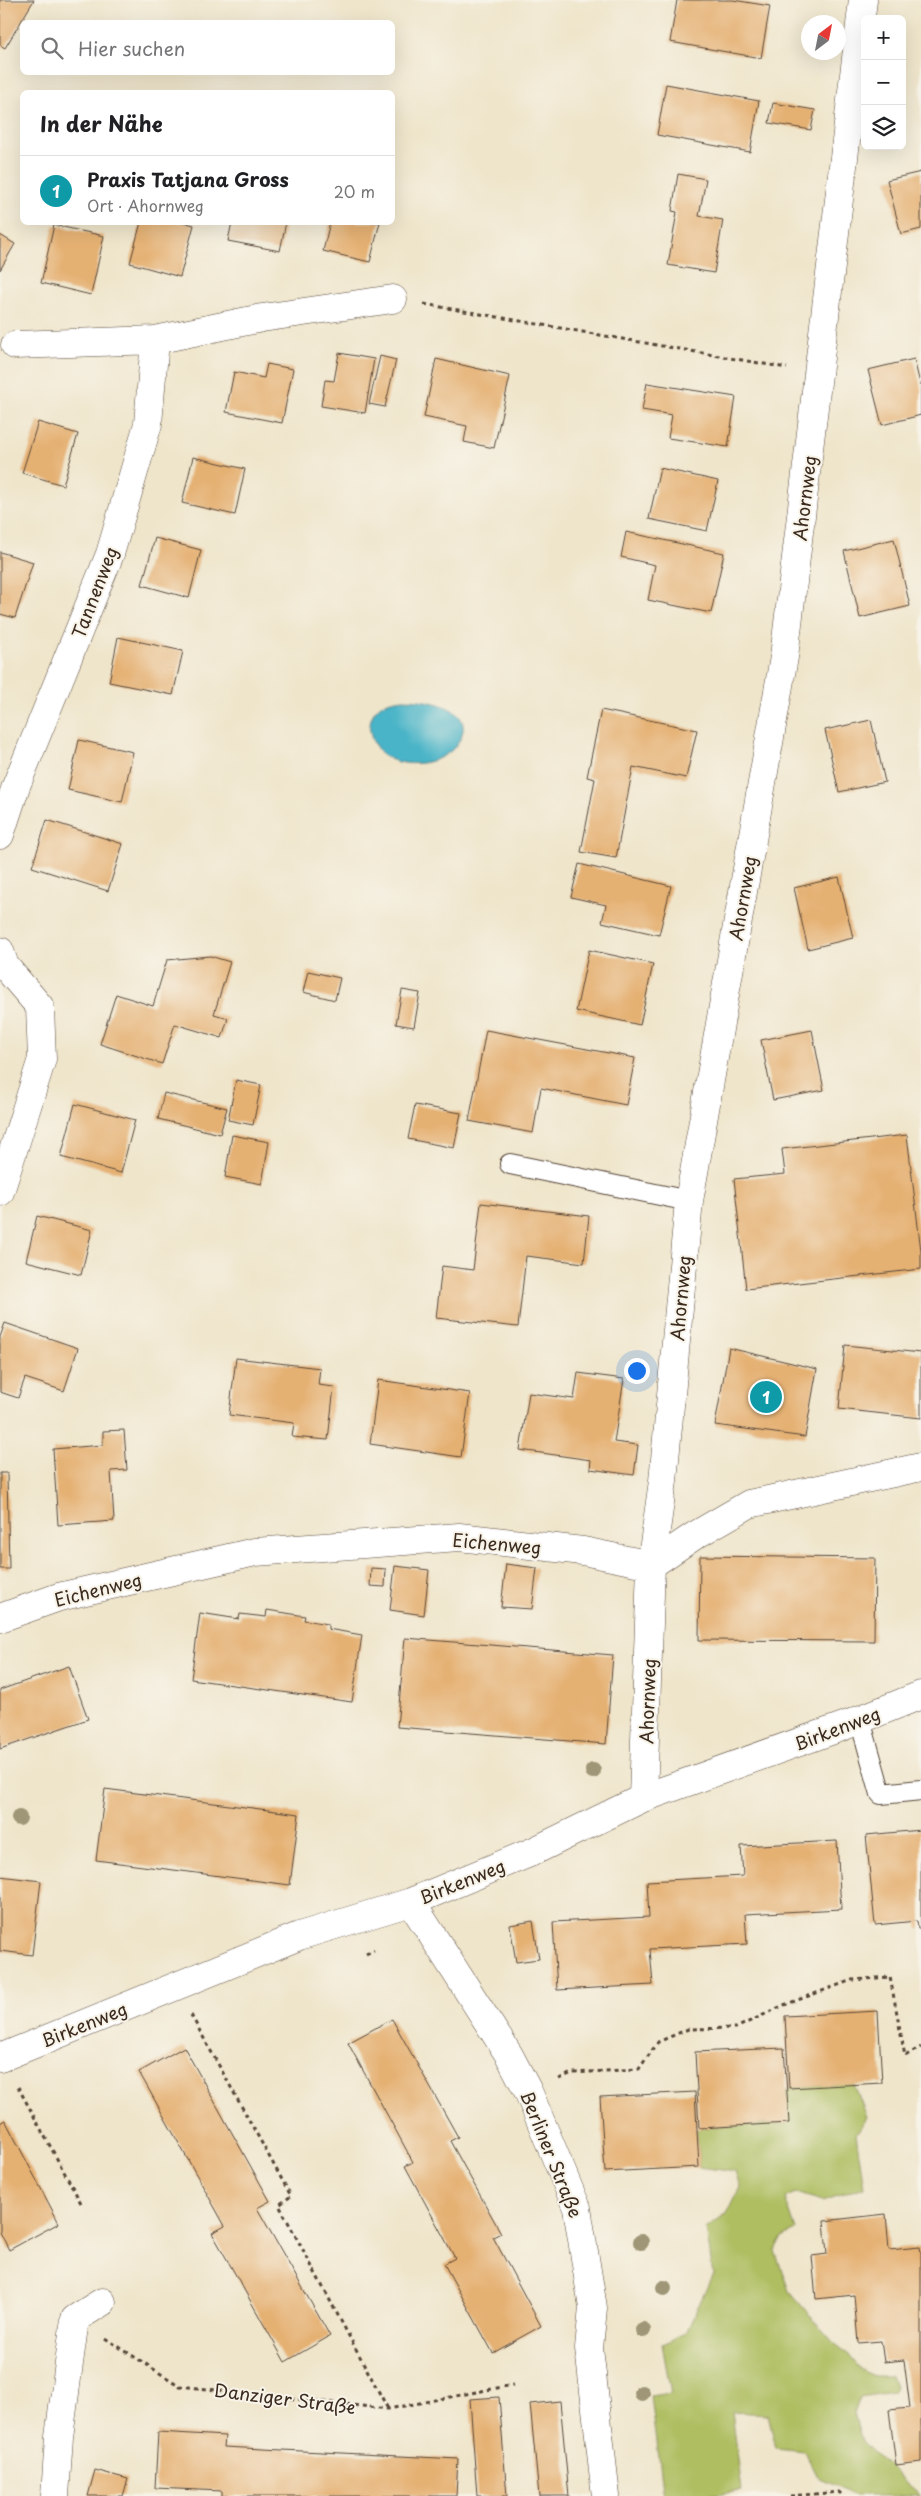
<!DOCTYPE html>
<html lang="de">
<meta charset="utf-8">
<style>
:root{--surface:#fff;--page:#f6f6f6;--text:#202124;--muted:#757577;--line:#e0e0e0;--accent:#c8321e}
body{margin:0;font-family:"Playpen Sans",sans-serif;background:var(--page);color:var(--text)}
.controls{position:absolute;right:15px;top:15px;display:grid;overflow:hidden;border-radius:8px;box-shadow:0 5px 20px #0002}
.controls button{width:45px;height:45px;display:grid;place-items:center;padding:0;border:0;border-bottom:1px solid var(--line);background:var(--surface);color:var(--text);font:25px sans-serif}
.compass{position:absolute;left:801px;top:15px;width:45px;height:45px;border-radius:50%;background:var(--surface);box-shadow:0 5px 20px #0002;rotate:32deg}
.you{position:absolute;left:636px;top:1370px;width:18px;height:18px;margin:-12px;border:4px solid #fff;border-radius:50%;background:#1a73e8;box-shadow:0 0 0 8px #1a73e833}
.badge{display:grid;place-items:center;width:32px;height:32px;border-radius:50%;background:var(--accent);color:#fff;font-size:16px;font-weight:700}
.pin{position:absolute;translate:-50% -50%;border:2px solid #fff;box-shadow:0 1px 5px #0006}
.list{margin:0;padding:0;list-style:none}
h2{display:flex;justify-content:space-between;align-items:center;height:65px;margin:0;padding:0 20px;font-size:21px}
h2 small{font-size:16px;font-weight:400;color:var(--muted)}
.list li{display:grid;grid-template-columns:32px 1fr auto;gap:15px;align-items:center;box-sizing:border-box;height:70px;padding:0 20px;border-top:1px solid var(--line)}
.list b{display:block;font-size:19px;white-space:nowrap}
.list p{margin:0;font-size:16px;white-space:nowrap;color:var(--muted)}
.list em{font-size:16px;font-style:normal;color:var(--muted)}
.icon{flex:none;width:28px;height:28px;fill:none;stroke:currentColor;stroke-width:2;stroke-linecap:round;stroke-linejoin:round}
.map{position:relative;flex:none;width:921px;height:2496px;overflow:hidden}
.search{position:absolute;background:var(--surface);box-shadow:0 5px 20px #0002;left:20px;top:20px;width:375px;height:55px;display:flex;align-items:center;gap:12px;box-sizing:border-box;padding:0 18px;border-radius:8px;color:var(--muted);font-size:19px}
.panel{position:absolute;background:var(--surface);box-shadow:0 5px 20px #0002;left:20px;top:90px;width:375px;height:135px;border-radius:8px}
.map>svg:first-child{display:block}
</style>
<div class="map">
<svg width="921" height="2496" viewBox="0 0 921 2496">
<rect width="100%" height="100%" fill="#f7f3e8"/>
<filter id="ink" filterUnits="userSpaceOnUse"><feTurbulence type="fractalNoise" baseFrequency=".02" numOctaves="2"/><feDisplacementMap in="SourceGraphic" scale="10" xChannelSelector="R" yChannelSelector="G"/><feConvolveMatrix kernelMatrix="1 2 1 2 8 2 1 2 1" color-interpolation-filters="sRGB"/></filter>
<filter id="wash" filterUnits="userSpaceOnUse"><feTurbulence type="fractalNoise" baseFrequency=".0096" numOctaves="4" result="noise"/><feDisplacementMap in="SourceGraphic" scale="20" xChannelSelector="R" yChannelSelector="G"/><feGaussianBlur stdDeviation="1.12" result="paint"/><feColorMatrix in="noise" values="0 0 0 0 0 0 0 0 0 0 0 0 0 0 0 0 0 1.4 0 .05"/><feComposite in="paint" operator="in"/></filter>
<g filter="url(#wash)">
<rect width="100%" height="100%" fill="#efe5cb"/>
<path fill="#aebe61" stroke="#747440" d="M854,2084L867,2117L856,2134L864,2187L823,2201L795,2193L785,2198L796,2230L782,2237L775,2251L789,2291L833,2342L848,2354L861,2370L874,2376H891L895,2386L893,2392L860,2397L854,2414L862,2441L897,2476L921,2496H855L848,2491L819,2479L805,2451L776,2448L768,2414L732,2412L742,2491L699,2496H663L650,2396L671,2393L662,2344L686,2333L713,2274L706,2229L727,2214L740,2187L735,2172L699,2167L697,2130L699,2128L788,2123L787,2090L789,2088Z"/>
<path fill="#49b4c7" stroke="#426f72" d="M403,699C422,699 472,705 462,735C453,761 415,770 390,759C370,749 361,720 381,705C387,701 396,700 403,699Z"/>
<g id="blocks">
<path fill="#e5b173" d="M0,0H34L5,48L0,45Z
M677,0H733L770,6L761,58L670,42Z
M666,84L759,101L750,152L657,135Z
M773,103L815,110L811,130L769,123Z
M921,172V229L901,234L887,180Z
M678,174L706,179L699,216L723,220L714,273L668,265L677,212L672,211Z
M141,222H183L194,225L180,277L130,263Z
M232,222H286L280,251L228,241Z
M330,222H380L370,262L323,251Z
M54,225L104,236L91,295L41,283Z
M0,235L15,244L0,270Z
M339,353L374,359L365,413L321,406L325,380L334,381Z
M380,356L396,360L385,407L369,404Z
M436,359L510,376L494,448L464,442L467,426L424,417Z
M914,359L921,388V415L882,425L868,370Z
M267,364L293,369L282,423L226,412L234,372L264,378Z
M647,383L736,397L728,447L668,438L672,415L642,410Z
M38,422L78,434L63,485L22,473Z
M193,457L245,469L235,515L182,503Z
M660,468L718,481L707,531L649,519Z
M626,532L724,553L711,613L648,600L655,565L621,557Z
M155,538L201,550L189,598L142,585Z
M894,539L910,606L860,618L844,551Z
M0,552L33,562L15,618L0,614Z
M118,637L183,651L173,695L109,682Z
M601,710L697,730L686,778L633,767L616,858L581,852L595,779L587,777Z
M871,720L885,782L839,792L825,730Z
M79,740L133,752L122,802L68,790Z
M47,820L123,844L108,891L32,867Z
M579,864L671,886L659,935L602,922L606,905L571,897Z
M839,877L853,938L808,949L794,888Z
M589,950L653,964L640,1025L576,1011Z
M210,956L230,962L214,1014L228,1018L222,1038L175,1024L162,1064L100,1044L116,994L153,1006L167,960Z
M308,971L340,978L335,1000L303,992Z
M402,990L420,993L414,1027L396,1024Z
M486,1030L635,1058L626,1105L541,1088L533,1133L469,1121Z
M812,1030L824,1090L773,1100L761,1040Z
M236,1080L261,1085L253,1125L228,1120Z
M164,1093L227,1108L220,1134L158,1119Z
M75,1104L135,1120L121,1173L61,1157Z
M415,1105L461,1113L454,1148L408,1139Z
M232,1135L269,1142L262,1184L225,1177Z
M907,1135L921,1251V1269L746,1289L734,1179L785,1174L782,1149Z
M481,1203L589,1216L584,1263L526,1256L518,1327L436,1318L442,1266L473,1270Z
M37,1216L92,1230L81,1275L26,1261Z
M5,1323L78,1348L64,1391L25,1378L18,1398L0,1392V1337Z
M845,1345L921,1353V1418L839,1409Z
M729,1348L817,1369L805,1437L715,1425Z
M236,1358L320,1368L318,1385L334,1387L328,1440L292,1437L294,1423L229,1415Z
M578,1373L624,1379L614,1442L638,1445L634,1475L590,1469L591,1460L520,1450L529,1393L574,1399Z
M378,1380L470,1393L461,1457L370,1444Z
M124,1430L127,1470L111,1471L114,1521L58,1525L53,1449L103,1445V1431Z
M0,1473H7L9,1569H0Z
M700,1556L875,1558L874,1641L699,1640Z
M506,1564L537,1568L532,1609L501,1607Z
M395,1566L429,1570L424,1615L390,1610Z
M371,1568L386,1569L385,1587L370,1586Z
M267,1610L305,1616L304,1620L328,1624V1629L362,1635L352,1702L191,1679L200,1613L239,1619L240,1614L266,1617Z
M405,1638L613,1655L606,1744L397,1727Z
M69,1666L88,1719L0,1749V1690Z
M105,1789L299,1814L290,1885L96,1860Z
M921,1830V1929H918L917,1921L875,1925L866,1835Z
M837,1841L841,1909L745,1914L747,1944L650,1949L653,1985L557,1990L553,1922L649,1917L647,1881L743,1876L741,1846Z
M0,1876L41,1881L32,1955L0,1951Z
M533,1921L539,1959L516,1962L510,1925Z
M878,2011L882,2083L789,2088L785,2016Z
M392,2019L458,2137L450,2141L501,2233L493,2237L541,2326L493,2353L444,2264L455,2258L405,2166L413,2162L348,2043Z
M184,2047L270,2201L257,2208L330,2336L285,2362L212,2233L225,2226L139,2072Z
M784,2048L789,2123L699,2128L695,2052Z
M695,2092L699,2167L605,2172L600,2097Z
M5,2120L59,2223L9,2250L0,2232V2123Z
M886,2214L889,2250L920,2247L921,2254V2462L896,2465L889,2410L910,2408L904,2360L884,2362L881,2341L858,2343L854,2295L816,2299L812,2256L827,2254L824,2221Z
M499,2397L507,2496H477L470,2399Z
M560,2401L569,2496H539L530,2404Z
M158,2432L225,2436L224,2447L458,2459L456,2496H222V2491L155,2488Z
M95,2470L128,2479L123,2496H88Z"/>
</g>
</g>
<g filter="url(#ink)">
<use href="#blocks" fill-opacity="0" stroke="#564638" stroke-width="1"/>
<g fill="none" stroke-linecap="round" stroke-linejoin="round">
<g stroke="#564638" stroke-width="22">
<path id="lane" d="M510,1164L689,1201
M860,1720L881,1794L921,1790"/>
</g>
<g stroke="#564638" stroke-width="29">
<path id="street" d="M15,345L155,340L262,318L393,299
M0,835L16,786L110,554L148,424L155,340
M0,951L5,966L40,1007L42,1059L0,1192
M0,1618L59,1597L255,1552L459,1537L583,1551L651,1565L694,1536L749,1504L921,1467
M643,1798L651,1565L663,1481L689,1201L784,657L863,0
M411,1902L509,2055L528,2091L577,2208L593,2308L589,2348L606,2496
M0,2058L299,1936L411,1902L532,1852L643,1798L844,1726L921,1695
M55,2496L59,2437L75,2319L102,2302"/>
</g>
<path stroke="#564638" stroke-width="3" stroke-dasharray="4 4" stroke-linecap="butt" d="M424,304L787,368
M366,1954L374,1950
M191,2015L291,2196L279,2205L388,2409
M559,2079L572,2073L639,2069L658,2042L688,2029L736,2028L784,2005L852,1980L890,1977L905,2056L921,2047
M18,2087L81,2203
M105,2338L180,2386L388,2409L513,2385
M790,2496L839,2492L843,2496"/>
<use href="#lane" stroke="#fff" stroke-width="20"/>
<use href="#street" stroke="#fff" stroke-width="28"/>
</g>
<g fill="#9f9677">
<circle cx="593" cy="1771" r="8"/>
<circle cx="19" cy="1818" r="8"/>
<circle cx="641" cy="2242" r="8"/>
<circle cx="664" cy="2288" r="8"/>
<circle cx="643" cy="2330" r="8"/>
<circle cx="642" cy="2393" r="8"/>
</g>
</g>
<g text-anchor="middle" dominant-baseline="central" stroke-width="4" stroke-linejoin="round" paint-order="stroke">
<g font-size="18" fill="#3b2a1e" stroke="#f7f3e8">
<text transform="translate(804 498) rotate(-83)">Ahornweg</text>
<text transform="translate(94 592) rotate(-69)">Tannenweg</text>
<text transform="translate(742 898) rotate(-80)">Ahornweg</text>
<text transform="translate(680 1298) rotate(-85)">Ahornweg</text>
<text transform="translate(497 1543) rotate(5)">Eichenweg</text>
<text transform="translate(98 1589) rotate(-14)">Eichenweg</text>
<text transform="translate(647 1701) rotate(-88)">Ahornweg</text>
<text transform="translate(837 1728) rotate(-21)">Birkenweg</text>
<text transform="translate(462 1881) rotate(-22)">Birkenweg</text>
<text transform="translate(84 2024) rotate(-22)">Birkenweg</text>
<text transform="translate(552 2154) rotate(68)">Berliner Straße</text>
<text transform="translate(285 2398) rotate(7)">Danziger Straße</text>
</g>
</g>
</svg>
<div class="controls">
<button>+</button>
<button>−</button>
<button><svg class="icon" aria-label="layers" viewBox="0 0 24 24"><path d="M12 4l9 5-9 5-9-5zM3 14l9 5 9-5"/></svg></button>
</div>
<svg class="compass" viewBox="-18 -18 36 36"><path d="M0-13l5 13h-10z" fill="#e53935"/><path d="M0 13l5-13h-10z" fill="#757577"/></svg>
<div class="you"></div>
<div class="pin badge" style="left:766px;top:1397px;background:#0f9aa8">1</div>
<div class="search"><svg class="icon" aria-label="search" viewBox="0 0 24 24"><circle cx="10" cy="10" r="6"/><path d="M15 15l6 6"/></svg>Hier suchen</div>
<section class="panel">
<h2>In der Nähe<small></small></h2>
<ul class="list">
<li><span class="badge" style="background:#0f9aa8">1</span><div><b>Praxis Tatjana Gross</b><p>Ort · Ahornweg</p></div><em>20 m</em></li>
</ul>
</section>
</div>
